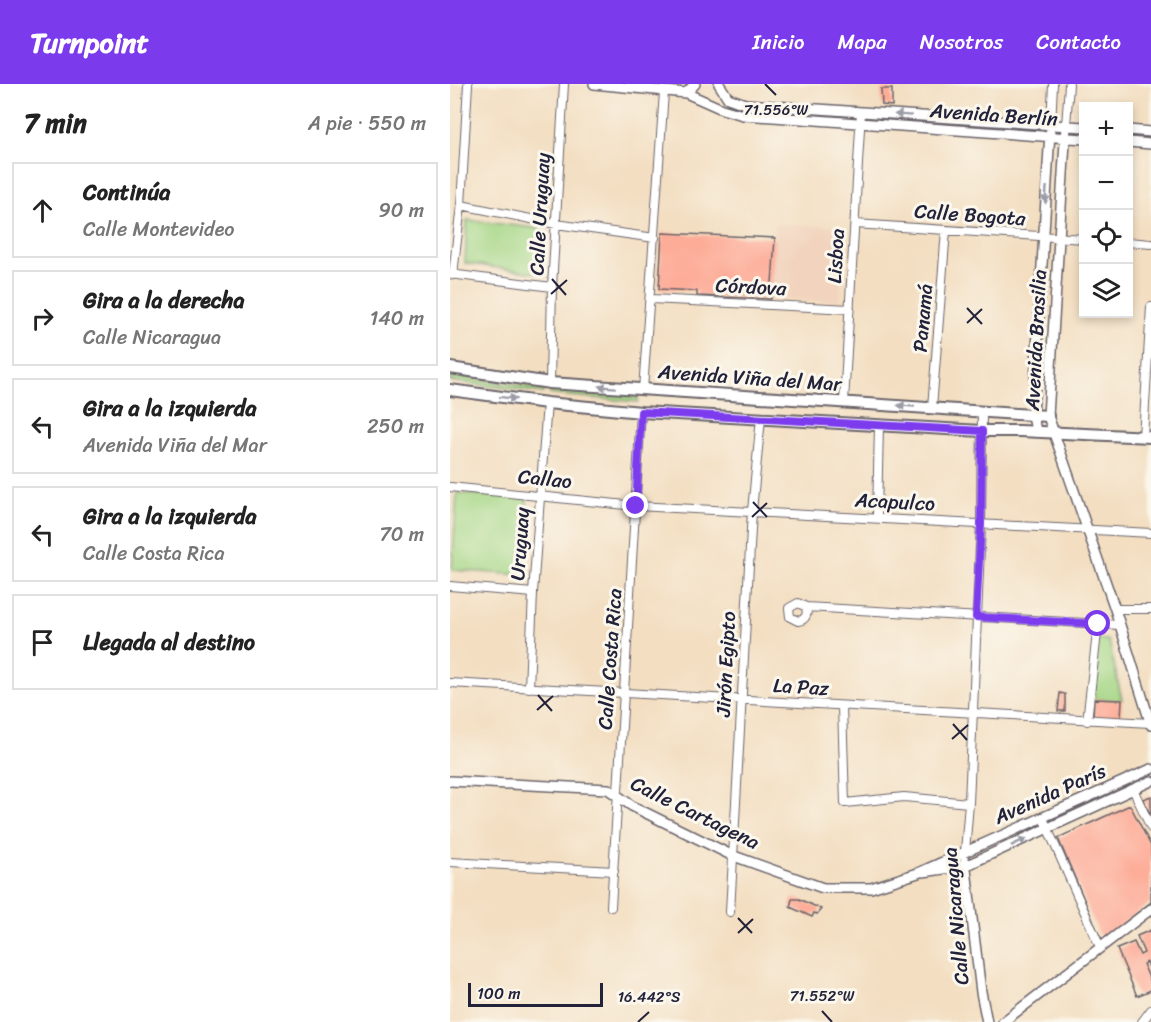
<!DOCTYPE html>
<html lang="es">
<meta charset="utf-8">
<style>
:root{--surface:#fff;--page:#f2f2f2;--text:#222;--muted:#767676;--line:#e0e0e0;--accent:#7c3aed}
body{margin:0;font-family:Sriracha,sans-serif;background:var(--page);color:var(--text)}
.controls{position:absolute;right:18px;top:18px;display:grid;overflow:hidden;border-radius:0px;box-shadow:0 3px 9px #0003}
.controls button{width:54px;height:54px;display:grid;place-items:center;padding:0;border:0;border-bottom:2px solid var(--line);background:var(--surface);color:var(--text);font:30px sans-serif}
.scale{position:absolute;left:18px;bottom:15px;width:135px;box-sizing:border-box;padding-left:6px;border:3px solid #22223b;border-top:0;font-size:16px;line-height:21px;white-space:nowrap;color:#22223b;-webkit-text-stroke:4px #fbf7ec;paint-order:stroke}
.stop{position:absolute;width:18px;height:18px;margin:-14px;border:4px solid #7c3aed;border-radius:50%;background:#fff}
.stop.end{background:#7c3aed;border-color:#fff;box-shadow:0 2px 6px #0008}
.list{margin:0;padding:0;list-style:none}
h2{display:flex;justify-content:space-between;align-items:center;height:78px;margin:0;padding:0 24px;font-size:26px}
h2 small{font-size:20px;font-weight:400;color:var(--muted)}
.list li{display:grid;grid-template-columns:39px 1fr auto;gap:18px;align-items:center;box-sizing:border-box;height:96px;margin:0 12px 12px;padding:0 12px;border:2px solid var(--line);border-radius:0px}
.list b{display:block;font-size:22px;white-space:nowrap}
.list p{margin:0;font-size:20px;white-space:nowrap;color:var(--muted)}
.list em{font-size:20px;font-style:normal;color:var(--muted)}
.icon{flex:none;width:33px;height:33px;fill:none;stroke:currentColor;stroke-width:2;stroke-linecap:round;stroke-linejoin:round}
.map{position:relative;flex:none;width:701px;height:938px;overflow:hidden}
header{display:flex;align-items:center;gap:36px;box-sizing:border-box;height:84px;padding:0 30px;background:var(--accent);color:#fff}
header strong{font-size:28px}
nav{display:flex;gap:33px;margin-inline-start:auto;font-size:21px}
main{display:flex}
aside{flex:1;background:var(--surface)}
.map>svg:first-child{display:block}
</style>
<header>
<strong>Turnpoint</strong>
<nav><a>Inicio</a><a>Mapa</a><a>Nosotros</a><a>Contacto</a></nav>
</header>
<main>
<aside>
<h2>7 min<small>A pie · 550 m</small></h2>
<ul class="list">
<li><svg class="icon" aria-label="ahead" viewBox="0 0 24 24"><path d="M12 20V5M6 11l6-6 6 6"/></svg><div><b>Continúa</b><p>Calle Montevideo</p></div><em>90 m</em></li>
<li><svg class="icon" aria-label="right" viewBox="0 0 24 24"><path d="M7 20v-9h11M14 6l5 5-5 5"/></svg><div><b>Gira a la derecha</b><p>Calle Nicaragua</p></div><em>140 m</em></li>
<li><svg class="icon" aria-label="left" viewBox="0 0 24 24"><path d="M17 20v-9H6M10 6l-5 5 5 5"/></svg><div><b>Gira a la izquierda</b><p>Avenida Viña del Mar</p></div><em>250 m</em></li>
<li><svg class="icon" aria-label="left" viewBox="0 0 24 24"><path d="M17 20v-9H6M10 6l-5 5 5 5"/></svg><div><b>Gira a la izquierda</b><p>Calle Costa Rica</p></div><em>70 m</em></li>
<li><svg class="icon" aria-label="arrive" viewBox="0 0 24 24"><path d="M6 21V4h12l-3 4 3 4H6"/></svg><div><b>Llegada al destino</b></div></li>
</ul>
</aside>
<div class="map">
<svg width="701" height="938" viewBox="0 0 701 938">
<rect width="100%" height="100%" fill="#fbf7ec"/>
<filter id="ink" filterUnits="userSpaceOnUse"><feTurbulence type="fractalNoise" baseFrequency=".0167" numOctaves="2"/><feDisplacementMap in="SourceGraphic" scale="12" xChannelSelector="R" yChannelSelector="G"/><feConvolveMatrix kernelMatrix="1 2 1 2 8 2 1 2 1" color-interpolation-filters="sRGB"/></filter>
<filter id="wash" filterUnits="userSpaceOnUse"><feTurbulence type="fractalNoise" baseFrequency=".008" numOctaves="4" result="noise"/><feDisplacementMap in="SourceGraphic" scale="24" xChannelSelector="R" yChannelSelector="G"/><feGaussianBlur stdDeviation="1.35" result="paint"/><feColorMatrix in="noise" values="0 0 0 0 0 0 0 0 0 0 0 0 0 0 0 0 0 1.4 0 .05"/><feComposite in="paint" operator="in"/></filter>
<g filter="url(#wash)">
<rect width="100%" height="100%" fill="#f3dec1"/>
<path fill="#f2d4be" d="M325,140L394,143L390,218L321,215Z"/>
<path fill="#a4d685" stroke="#637c60" stroke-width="1.5" d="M17,136L93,145L91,190L15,179Z
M0,291L94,305V309L0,297Z
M100,304L188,313V318L100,310Z
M7,409L77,414L72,491L2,486Z
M646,555L657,556L659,558L672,616L644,615Z"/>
<g id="blocks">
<path fill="#fdac97" d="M431,5H442V22L432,21Z
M212,149L325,154L321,215L247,212V207L209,205Z
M610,609L615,610V627H608Z
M644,615L672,616L671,634L643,633Z
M701,712V731L693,715Z
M680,721L701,762V818L654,855L650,853L608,754Z
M342,815H349L371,825L367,830L364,829L362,833L340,823Z
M701,846V888L697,878L693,880L701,898V906L687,912L667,865L684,858L690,871L694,869L687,852Z"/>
</g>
</g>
<g filter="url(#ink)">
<use href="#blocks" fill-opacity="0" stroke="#6b646a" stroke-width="1.5"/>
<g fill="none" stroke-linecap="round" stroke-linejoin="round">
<g stroke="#6b646a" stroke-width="10">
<path id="minor" d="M601,41L603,0
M616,42L619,0
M11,121L106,140L205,154
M405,140L634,155
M678,158L701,160
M0,190L102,203
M3,191L11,121L18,0
M201,215L400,225
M100,299L102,203L114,0
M193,306L214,8
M394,318L411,28
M482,324L496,146
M693,353L701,223
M0,403L186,422L701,449
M427,433L429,341
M0,502L83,509
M356,523C358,530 356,536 348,537L340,533L339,524L348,519L356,523L670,541
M665,525H701
M0,599L700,639
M79,604L83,509L97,319
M392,622L395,719L454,713L519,719
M637,637L648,540
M683,705L701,744
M593,734L650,863
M515,768L519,719L531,440L532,327
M0,778L164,787
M161,823L191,328
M280,828L302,427L311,334
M692,938L701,926"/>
</g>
<g stroke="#6b646a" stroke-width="12">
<path id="tertiary" d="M144,0L236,9L272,25L293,31L634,55
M269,0L278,14
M236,9L245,0
M278,14L295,20L634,43
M616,42L598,332L665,525L701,641
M678,46L701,48
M678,58L701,60
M586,348L583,331L600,48
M0,697L158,705L182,722L281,771L373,804H421L468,789L701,685
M515,777L531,908L537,938
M473,788L515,782L701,697
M553,938L701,825"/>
</g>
<g stroke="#6b646a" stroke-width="14">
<path id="secondary" d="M0,284L100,299L598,332
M0,306L97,319L191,328L532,347H570L701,353"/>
</g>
<use href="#minor" stroke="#fff" stroke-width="8"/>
<use href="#tertiary" stroke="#fff" stroke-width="9"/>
<use href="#secondary" stroke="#fff" stroke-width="10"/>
</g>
<defs><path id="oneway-solid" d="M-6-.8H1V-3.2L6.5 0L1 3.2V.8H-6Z" transform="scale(1.5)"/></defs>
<g fill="#9c9ca7">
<use href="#oneway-solid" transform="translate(453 31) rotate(-176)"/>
<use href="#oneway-solid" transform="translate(596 111) rotate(94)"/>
<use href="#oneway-solid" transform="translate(157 303) rotate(-176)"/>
<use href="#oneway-solid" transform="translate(58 314) rotate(7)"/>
<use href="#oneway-solid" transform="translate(456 322) rotate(-176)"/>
<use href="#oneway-solid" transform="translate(569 758) rotate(-25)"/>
</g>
</g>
<g fill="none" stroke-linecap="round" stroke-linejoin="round" filter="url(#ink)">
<path stroke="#7c3aed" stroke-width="8" d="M186,422L191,328L532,347L531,440L526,533L648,540"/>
</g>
<path fill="none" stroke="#22223b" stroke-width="2" d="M315,0L326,11M102,195L116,211M101,210L117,196M517,224L532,240M517,239L532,225M303,418L317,433M302,433L317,419M88,611L102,627M87,626L103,612M503,640L517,656M502,655L518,641M288,834L302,849M288,849L303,835M372,927L382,938M188,938L199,928"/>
<g text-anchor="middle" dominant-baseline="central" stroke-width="6" stroke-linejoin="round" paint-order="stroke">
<g font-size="20" fill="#22223b" stroke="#fbf7ec">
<text transform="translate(544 31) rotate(4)">Avenida Berlín</text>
<text transform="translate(90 130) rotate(-87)">Calle Uruguay</text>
<text transform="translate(520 131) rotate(4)">Calle Bogota</text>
<text transform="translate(386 172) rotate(-87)">Lisboa</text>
<text transform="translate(301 203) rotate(3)">Córdova</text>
<text transform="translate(473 234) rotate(-85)">Panamá</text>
<text transform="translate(586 256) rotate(-87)">Avenida Brasilia</text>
<text transform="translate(300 294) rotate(4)">Avenida Viña del Mar</text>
<text transform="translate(95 395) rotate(6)">Callao</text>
<text transform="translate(445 418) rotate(3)">Acapulco</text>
<text transform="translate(70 460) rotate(-86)">Uruguay</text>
<text transform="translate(160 575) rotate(-86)">Calle Costa Rica</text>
<text transform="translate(276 580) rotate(-87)">Jirón Egipto</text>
<text transform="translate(351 603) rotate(3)">La Paz</text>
<text transform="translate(600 710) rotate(-24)">Avenida París</text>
<text transform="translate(245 729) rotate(26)">Calle Cartagena</text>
<text transform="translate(506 832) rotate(-95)">Calle Nicaragua</text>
</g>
</g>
<g font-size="15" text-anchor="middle" fill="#22223b" stroke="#fbf7ec" stroke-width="6" stroke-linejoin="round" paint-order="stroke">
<text x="326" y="31">71.556°W</text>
<text x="372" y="917">71.552°W</text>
<text x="199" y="918">16.442°S</text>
</g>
</svg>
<div class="controls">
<button>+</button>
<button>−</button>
<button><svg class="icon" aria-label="locate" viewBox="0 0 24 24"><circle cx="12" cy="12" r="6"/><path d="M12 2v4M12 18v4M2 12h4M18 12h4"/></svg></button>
<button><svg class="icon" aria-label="layers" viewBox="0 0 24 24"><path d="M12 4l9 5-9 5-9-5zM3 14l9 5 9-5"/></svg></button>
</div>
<div class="scale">100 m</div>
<div class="stop" style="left:648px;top:540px"></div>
<div class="stop end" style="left:186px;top:422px"></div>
</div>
</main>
